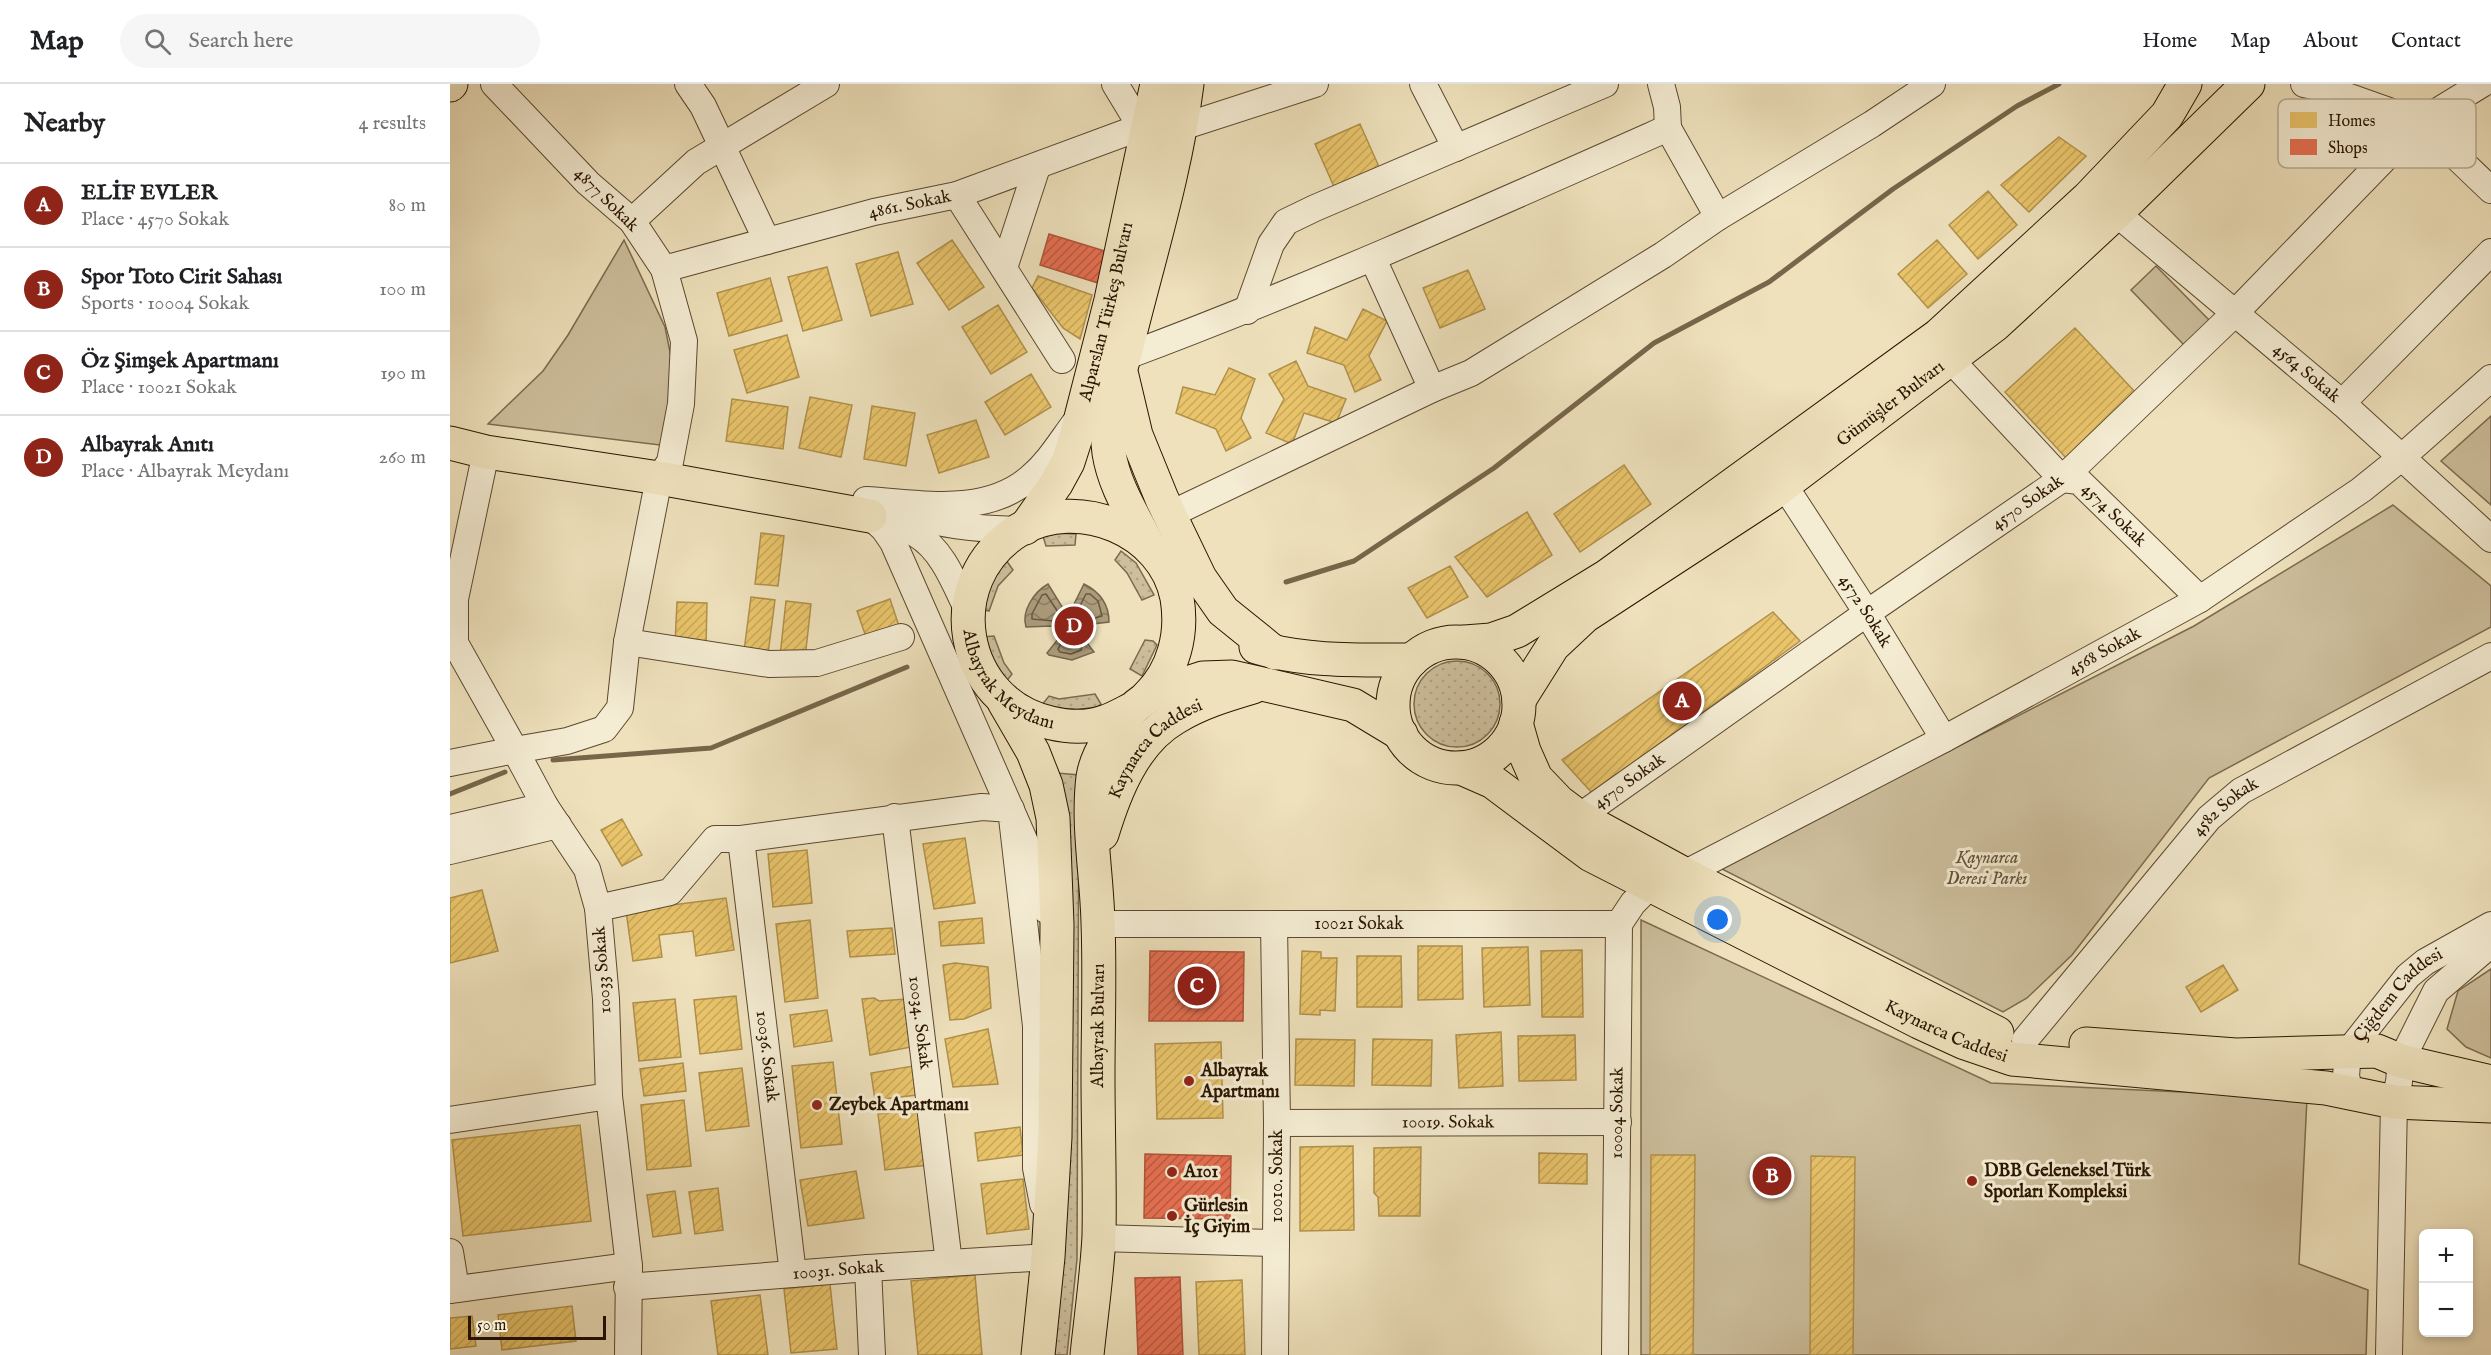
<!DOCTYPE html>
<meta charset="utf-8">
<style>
:root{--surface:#fff;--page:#f6f6f6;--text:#202124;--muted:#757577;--line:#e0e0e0;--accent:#8f2418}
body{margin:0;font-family:"IM FELL English",serif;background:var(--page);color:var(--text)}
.controls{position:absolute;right:18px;bottom:18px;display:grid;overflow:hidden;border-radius:9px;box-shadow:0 3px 9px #0003}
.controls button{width:54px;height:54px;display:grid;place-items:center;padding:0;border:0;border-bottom:2px solid var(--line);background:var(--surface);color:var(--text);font:30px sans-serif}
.scale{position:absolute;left:18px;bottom:15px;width:138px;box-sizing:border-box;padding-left:6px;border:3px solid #2a1500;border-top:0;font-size:16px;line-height:21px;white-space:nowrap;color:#2a1500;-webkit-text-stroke:4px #f4ecd3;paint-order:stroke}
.you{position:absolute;left:1268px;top:836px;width:21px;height:21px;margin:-15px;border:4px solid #fff;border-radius:50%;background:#1a73e8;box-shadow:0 0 0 9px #1a73e833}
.badge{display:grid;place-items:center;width:39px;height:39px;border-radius:50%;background:var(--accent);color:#fff;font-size:20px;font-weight:700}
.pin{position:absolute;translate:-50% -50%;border:3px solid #fff;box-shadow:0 2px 6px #0006}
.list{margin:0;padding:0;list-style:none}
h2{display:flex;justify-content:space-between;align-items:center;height:78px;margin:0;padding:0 24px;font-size:26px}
h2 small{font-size:20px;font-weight:400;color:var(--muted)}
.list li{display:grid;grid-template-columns:39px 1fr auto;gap:18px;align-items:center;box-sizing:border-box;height:84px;padding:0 24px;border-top:2px solid var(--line)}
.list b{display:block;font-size:22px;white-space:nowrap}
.list p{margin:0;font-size:20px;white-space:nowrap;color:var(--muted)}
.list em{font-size:20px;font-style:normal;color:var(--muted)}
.icon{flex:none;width:33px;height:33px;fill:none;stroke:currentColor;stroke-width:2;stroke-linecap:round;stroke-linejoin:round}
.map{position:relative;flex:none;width:2041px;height:1271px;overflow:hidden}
header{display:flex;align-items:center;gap:36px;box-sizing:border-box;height:84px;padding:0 30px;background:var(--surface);border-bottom:2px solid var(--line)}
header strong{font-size:28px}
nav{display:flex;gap:33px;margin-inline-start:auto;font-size:21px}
.search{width:420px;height:54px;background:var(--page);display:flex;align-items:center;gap:15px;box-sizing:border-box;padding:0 21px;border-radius:33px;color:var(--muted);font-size:22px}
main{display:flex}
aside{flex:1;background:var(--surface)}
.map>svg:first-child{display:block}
</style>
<header>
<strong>Map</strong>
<div class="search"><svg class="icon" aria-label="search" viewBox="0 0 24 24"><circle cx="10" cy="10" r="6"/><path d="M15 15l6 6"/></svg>Search here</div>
<nav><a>Home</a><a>Map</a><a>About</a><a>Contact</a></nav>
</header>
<main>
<aside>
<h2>Nearby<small>4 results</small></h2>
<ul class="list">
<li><span class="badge">A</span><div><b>ELİF EVLER</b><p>Place · 4570 Sokak</p></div><em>80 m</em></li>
<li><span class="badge">B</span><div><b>Spor Toto Cirit Sahası</b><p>Sports · 10004 Sokak</p></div><em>100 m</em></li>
<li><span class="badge">C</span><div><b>Öz Şimşek Apartmanı</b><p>Place · 10021 Sokak</p></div><em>190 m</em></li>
<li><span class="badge">D</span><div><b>Albayrak Anıtı</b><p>Place · Albayrak Meydanı</p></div><em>260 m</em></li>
</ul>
</aside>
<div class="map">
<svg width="2041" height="1271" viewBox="0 0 2041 1271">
<defs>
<pattern id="grass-dots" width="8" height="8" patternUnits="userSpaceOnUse" patternTransform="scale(1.5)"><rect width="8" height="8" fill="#cdbe9c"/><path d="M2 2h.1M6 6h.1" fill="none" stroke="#b0a285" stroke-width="1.8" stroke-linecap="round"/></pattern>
<pattern id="water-waves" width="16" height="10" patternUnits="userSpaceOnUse" patternTransform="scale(1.5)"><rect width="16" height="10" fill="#ab9c7c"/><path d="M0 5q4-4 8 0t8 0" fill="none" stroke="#8b7e63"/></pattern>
<pattern id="homes-hatch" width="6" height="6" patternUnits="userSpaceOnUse" patternTransform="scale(1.5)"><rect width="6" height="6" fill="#e9c46a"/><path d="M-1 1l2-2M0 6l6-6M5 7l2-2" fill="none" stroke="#c8a85a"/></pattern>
<pattern id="shops-hatch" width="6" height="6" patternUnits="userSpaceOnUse" patternTransform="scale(1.5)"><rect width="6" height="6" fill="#e76f51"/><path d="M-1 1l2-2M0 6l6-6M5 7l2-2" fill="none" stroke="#bb5a41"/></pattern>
</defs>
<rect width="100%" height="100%" fill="#eee1bc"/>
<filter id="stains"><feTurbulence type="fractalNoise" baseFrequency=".00333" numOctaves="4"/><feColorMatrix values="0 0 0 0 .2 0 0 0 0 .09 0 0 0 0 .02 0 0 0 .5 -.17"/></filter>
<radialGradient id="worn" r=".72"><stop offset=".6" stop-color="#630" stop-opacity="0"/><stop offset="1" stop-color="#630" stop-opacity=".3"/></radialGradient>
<path fill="url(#grass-dots)" stroke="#7c6a4e" stroke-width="1.5" d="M603,449L626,450L625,461L596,462L593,452Z
M671,467L686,479L704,511L692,516L677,489L665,476Z
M556,476L563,486L548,502L539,527L530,525L536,503Z
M544,552L554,579L562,590L555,599L532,553Z
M695,556L703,557L707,561L692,592L680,585Z
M964 620a43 43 0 1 1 86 0a43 43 0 1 1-86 0Z
M645,610L651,620L647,623L616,627L591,622L599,612L609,615Z
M607,689L629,691L627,1175L617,1271H603Z"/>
<path fill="#cdbe9c" stroke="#7c6a4e" stroke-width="1.5" d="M174,156L215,243L224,288L218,348L210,361L38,340L93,287L118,251Z
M1706,182L1760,237L1735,262L1681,206Z
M2041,332V421L1991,377Z
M1943,421L2041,502V543L1759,694L1622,871L1577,914L1553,928L1270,784L1744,542Z
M1191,836L1541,999L1857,1014L1849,1180L1918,1206L1916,1271H1191Z
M2041,885V974L2016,963L1997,945L2008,907Z"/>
<path fill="url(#water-waves)" stroke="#77664a" stroke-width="1.5" d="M598,500L614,526H621L634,500C650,508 659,520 659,538L634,541L631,551L644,568L622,576L599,571L597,569L609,554L602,542L576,543C571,527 584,508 598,500Z"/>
<path fill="url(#homes-hatch)" stroke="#b0904a" stroke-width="1.5" d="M910,40L930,85L885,105L865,60Z
M1609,53L1636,72L1579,128L1551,101Z
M1538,107L1567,141L1528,175L1499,141Z
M502,156L534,203L499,226L467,179Z
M1487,156L1517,190L1478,224L1448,190Z
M448,168L463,220L421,232L406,180Z
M377,183L392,236L353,247L338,193Z
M1018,186L1035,225L990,244L973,204Z
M588,192L642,211L630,255L613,244L582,204Z
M320,194L332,237L279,252L267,209Z
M548,221L577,268L541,290L512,243Z
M913,225L937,237L919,272L931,296L905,308L894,281L857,269L865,243L897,256Z
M1625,244L1687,310L1617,375L1555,308Z
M337,251L349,293L297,309L284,266Z
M846,277L858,302L896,315L886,339L854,329L842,360L816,349L834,315L819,290Z
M779,284L805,295L791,334L801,354L776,367L766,345L726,329L733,303L765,311Z
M581,290L601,323L555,351L535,318Z
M360,313L402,321L391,373L349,364Z
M282,315L338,323L333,365L276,357Z
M422,322L465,329L456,382L414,375Z
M526,336L539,373L489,389L477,351Z
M1174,381L1201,420L1130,468L1104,430Z
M1077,428L1102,471L1037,513L1005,473Z
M311,449L334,452L328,502L305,500Z
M1000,482L1018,513L977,534L958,504Z
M301,513L325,516L318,570L294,567Z
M440,515L449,542L416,553L407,527Z
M336,517L361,520L355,575L330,572Z
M227,518L257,519L256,562L225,560Z
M1323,528L1350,557L1142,709L1112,676Z
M172,735L192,771L172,782L151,746Z
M515,754L525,819L484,825L473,760Z
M357,766L362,819L323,823L318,770Z
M32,806L48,867L0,879V814Z
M276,814L284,866L246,872L243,847L209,851L212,873L183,877L176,827Z
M532,834L534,859L491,862L489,838Z
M360,836L368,914L335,918L326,840Z
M442,844L445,870L400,873L397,847Z
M968,862H1012L1013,915L968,916Z
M1078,863L1080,921L1034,923L1032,864Z
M1132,866L1133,933H1092L1091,867Z
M852,867L871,868V874H887L885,927L870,926V931L850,930Z
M907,872H951L952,923H907Z
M505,879L538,883L541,924L514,935L500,936L493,881Z
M1773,881L1788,906L1751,928L1736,903Z
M286,912L292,965L250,970L244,916Z
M424,914L429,917L456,915L461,963L420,971L412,915Z
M225,915L231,973L189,977L183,919Z
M377,926L382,957L344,963L340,931Z
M538,945L548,1000L503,1003L495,955Z
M1051,948L1053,1002L1009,1004L1006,951Z
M1125,951L1126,996L1069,997L1068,952Z
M846,955L905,956L904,1002L845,1001Z
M923,955L982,956L981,1002L922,1001Z
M771,958L773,1034L707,1035L705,960Z
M383,978L392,1060L351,1064L342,982Z
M233,979L236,1007L194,1012L190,985Z
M463,982L467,1011L425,1016L421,989Z
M292,984L299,1042L256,1047L249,989Z
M234,1016L241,1082L197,1086L191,1021Z
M471,1025L478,1081L435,1086L428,1030Z
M130,1041L141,1137L13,1152L2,1056Z
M570,1043L573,1071L528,1077L525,1049Z
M903,1062L904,1146L850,1147V1063Z
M971,1063L970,1132H929L928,1113L924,1109V1064Z
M1089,1069L1137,1070V1100L1089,1099Z
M1201,1071H1245L1243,1271H1200Z
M1361,1072L1405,1073L1403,1271H1360Z
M406,1087L414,1134L358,1142L350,1096Z
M573,1095L579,1145L537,1150L531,1100Z
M268,1104L273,1146L245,1150L239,1108Z
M225,1107L231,1149L203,1153L197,1111Z
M525,1191L532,1271H468L461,1197Z
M792,1196L795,1271H749L746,1198Z
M380,1200L387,1265L341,1269L334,1205Z
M310,1211L318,1271H268L261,1217Z
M122,1222L126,1257L52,1266L48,1231Z
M22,1232L26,1262L0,1265V1234Z"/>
<path fill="url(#shops-hatch)" stroke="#ae5439" stroke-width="1.5" d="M599,150L658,168L648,199L590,181Z
M700,867L794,868L793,937H699Z
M695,1070L781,1072L780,1135L694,1134Z
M730,1193L733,1271H688L685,1194Z"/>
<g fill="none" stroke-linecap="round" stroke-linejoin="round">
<path stroke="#6a583e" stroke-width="1.5" d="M640,510L648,517L652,532C636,538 630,530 625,552L632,562L631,566L621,570L610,568L608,565C615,555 613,546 604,537L582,535V530L592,511L596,510L610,531C626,536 629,523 636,510Z"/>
<path stroke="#77664a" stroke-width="5" d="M836,498L904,477L1044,384L1204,259L1319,198L1443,105L1567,22L1609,0
M103,676L261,664L457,583
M0,710L55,688"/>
<g stroke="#5b482f" stroke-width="28">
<g id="minor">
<path d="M238,0L253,22L317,157"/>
<path d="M665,0L691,43"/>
<path d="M973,0L1006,64"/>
<path d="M1854,0L1877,5L1970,38L2041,106"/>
<path d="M732,43L865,0"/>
<path d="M1218,44L1268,133"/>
<path d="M507,111L612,276"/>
<path id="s1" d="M1666,129L1892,319L2041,455"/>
<path d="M182,137L246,78L376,0"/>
<path d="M923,175L982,305"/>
<path d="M554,184L587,83"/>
<path id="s2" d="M214,185L424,128L507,111L691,43L699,45"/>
<path d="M797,227L821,160L836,138L865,124L1155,0"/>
<path d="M674,273C859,204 1038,124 1218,44L1217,23L1211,0"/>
<path id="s3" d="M1500,275L1612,395L1629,397L1750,515"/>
<path d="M1892,319L2041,168"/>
<path d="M36,368L5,515V559L65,666L117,657L154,645L170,624L177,558L209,394L220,378L231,320L234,257L214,185L182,137L138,99L44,0"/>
<path id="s4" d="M1334,401L1417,529L1494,655"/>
<path d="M416,416C472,419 534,433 580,394C598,379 610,359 624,340"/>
<path d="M446,427C487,441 526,445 569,446"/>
<path d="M719,431L982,305L1021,289L1213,171L1268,133L1422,40L1482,0"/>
<path d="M420,432L434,445L443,458L579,767L588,789L596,826"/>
<path d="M439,440C448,443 458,445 466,450C493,466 505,500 518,527"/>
<path d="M177,558L319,580L367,579L451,553"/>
<path d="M0,679L65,666L95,722L137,785L148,824"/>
<path id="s5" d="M445,733L499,1179"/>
<path id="s6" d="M1129,733L1417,529L1612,395L1784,230L1970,38L2032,0"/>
<path d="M0,744L95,722"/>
<path id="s7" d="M291,755L343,1190"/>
<path d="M0,767L108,741"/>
<path id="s8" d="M1234,790L1494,655L1750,515L1911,406L1952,373L2041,294"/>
<path id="s9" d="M649,840H1169"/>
<path d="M824,840L827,1039L825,1271"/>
<path id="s10" d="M1575,956L1759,734L1791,707L2041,572"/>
<path id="s11" d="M1900,1009L1896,992L1898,968L1958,892L1975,878L2041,841"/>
<path d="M159,1012L179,1182L178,1271"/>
<path d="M0,1036L159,1012L156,915L148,824L220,808L265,755H291L532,723L561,725L586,942V1084L593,1120"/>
<path id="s12" d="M827,1039L1168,1038"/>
<path d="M649,1154L826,1159"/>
<path d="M0,1168L6,1205"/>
<path d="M418,1184L422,1271"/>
<path id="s13" d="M177,1203L418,1184L598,1173"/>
<path d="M0,1206L179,1182"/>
<path id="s14" d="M1165,1271L1169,840L1183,819L1201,801"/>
<path d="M1939,1271L1944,1018L1949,998L1951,977L1986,907L2041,860"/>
</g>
</g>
<g stroke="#2a1500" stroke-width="35">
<g id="major">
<path d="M0,1L1,0"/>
<path d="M672,292L686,351L712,415L750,494L773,527L825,569"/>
<path d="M0,359L36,368L209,394L420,432"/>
<path id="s15" d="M575,444L606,400L618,378L626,353L661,216L707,0"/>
<path d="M698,461C684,432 664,402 659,369C653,329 669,296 678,258C699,173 726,87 737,0"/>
<path d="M1015,558L1041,556L1067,547L1157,492L1489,251L1638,114L1717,31L1735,0"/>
<circle cx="1006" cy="621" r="63"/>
<path d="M806,563C856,578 909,576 962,576"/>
<path d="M698,612L753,594L782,593L903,621L951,650"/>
<path id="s16" d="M1069,616L1103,562L1135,532L1319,412L1546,240L1666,129L1798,0"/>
<path d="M554,618L583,668L596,701L603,734L607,841L605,1053L598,1173L588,1271"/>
<path d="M1066,639L1074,667L1086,694L1109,718L1129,733L1234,790L1547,949"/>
<path id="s17" d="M1011,684L1043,698L1141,771L1469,938L1515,959L1562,975L1876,1004L1944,1018L2041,1022"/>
<path id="s18" d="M652,750C665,707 684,658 725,634C749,619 776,611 803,603"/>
<path d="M1636,960L1786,971L1927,967L1951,977L2041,998"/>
<path id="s19" d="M637,1271C641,1232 647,1191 649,1152C650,1099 648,1045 648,992C648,941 650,890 648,839C647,791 637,742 643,693C647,668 666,643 683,625C687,620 694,617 698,612C724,586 733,550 727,514C714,446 628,411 569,446C487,496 509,619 601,639C618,643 637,644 654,638C664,635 674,629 684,624"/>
</g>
</g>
<use href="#minor" stroke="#f4ecd3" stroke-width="26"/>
<use href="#major" stroke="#eee1bc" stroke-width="33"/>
</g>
<g fill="#8f2418" stroke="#f4ecd3" stroke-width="2">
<circle cx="739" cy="997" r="6"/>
<circle cx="367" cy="1021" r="6"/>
<circle cx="722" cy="1088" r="6"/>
<circle cx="1522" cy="1097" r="6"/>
<circle cx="722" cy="1132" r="6"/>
</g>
<g text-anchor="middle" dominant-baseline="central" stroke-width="6" stroke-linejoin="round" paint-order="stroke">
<g font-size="18" fill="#2a1500" stroke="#f4ecd3">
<text transform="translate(156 116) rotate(45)">4877 Sokak</text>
<text stroke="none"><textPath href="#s2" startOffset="254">4861. Sokak</textPath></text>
<text stroke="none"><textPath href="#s15" startOffset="234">Alparslan Türkeş Bulvarı</textPath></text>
<text stroke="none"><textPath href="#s1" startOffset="249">4564 Sokak</textPath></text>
<text stroke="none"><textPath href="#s16" startOffset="480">Gümüşler Bulvarı</textPath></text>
<text stroke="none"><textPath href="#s6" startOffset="548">4570 Sokak</textPath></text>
<text stroke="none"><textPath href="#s3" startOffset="230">4574 Sokak</textPath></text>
<text stroke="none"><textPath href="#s4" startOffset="150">4572 Sokak</textPath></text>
<text stroke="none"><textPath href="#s8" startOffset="476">4568 Sokak</textPath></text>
<text stroke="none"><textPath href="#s19" startOffset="1170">Albayrak Meydanı</textPath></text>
<text stroke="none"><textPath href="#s18" startOffset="104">Kaynarca Caddesi</textPath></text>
<text stroke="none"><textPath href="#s6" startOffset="62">4570 Sokak</textPath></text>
<text stroke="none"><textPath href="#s10" startOffset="308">4582 Sokak</textPath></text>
<text stroke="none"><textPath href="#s9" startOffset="260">10021 Sokak</textPath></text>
<text transform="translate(153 886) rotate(-94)">10033 Sokak</text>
<text stroke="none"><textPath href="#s11" startOffset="118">Çiğdem Caddesi</textPath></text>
<text stroke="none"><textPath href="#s5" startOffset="207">10034. Sokak</textPath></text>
<text stroke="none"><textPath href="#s19" startOffset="330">Albayrak Bulvarı</textPath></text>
<text stroke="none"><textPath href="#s17" startOffset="554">Kaynarca Caddesi</textPath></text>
<text stroke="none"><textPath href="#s7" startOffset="219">10036. Sokak</textPath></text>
<text stroke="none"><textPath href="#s14" startOffset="242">10004 Sokak</textPath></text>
<text stroke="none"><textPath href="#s12" startOffset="171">10019. Sokak</textPath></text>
<text transform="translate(827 1092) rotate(-90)">10010. Sokak</text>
<text stroke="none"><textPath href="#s13" startOffset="212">10031. Sokak</textPath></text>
</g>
<g font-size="18" font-style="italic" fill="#635037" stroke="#f4ecd3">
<text x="1537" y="774">Kaynarca<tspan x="1537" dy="21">Deresi Parkı</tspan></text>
</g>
<g font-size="18" font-weight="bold" fill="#2a1500" stroke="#f4ecd3" text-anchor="start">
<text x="751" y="987">Albayrak<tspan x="751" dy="21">Apartmanı</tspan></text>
<text x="379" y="1021">Zeybek Apartmanı</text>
<text x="1534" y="1087">DBB Geleneksel Türk<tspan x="1534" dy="21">Sporları Kompleksi</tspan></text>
<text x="734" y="1088">A101</text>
<text x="734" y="1122">Gürlesin<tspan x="734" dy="21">İç Giyim</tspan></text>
</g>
</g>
<rect x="1828" y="15" width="198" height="69" rx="9" fill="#f4ecd3" stroke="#b7ac94" stroke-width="1.5"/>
<rect x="1840" y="28" width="27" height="16" fill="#e9c46a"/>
<rect x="1840" y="55" width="27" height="16" fill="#e76f51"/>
<g font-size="16" fill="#2a1500">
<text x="1878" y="42">Homes</text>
<text x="1878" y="69">Shops</text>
</g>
<rect width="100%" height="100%" filter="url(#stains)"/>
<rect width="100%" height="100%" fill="url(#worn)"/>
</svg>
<div class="controls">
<button>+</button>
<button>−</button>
</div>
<div class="scale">50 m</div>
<div class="you"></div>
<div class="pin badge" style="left:1232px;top:617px">A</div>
<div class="pin badge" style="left:1322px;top:1092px">B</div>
<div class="pin badge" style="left:747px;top:902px">C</div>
<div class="pin badge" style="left:624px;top:542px">D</div>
</div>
</main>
